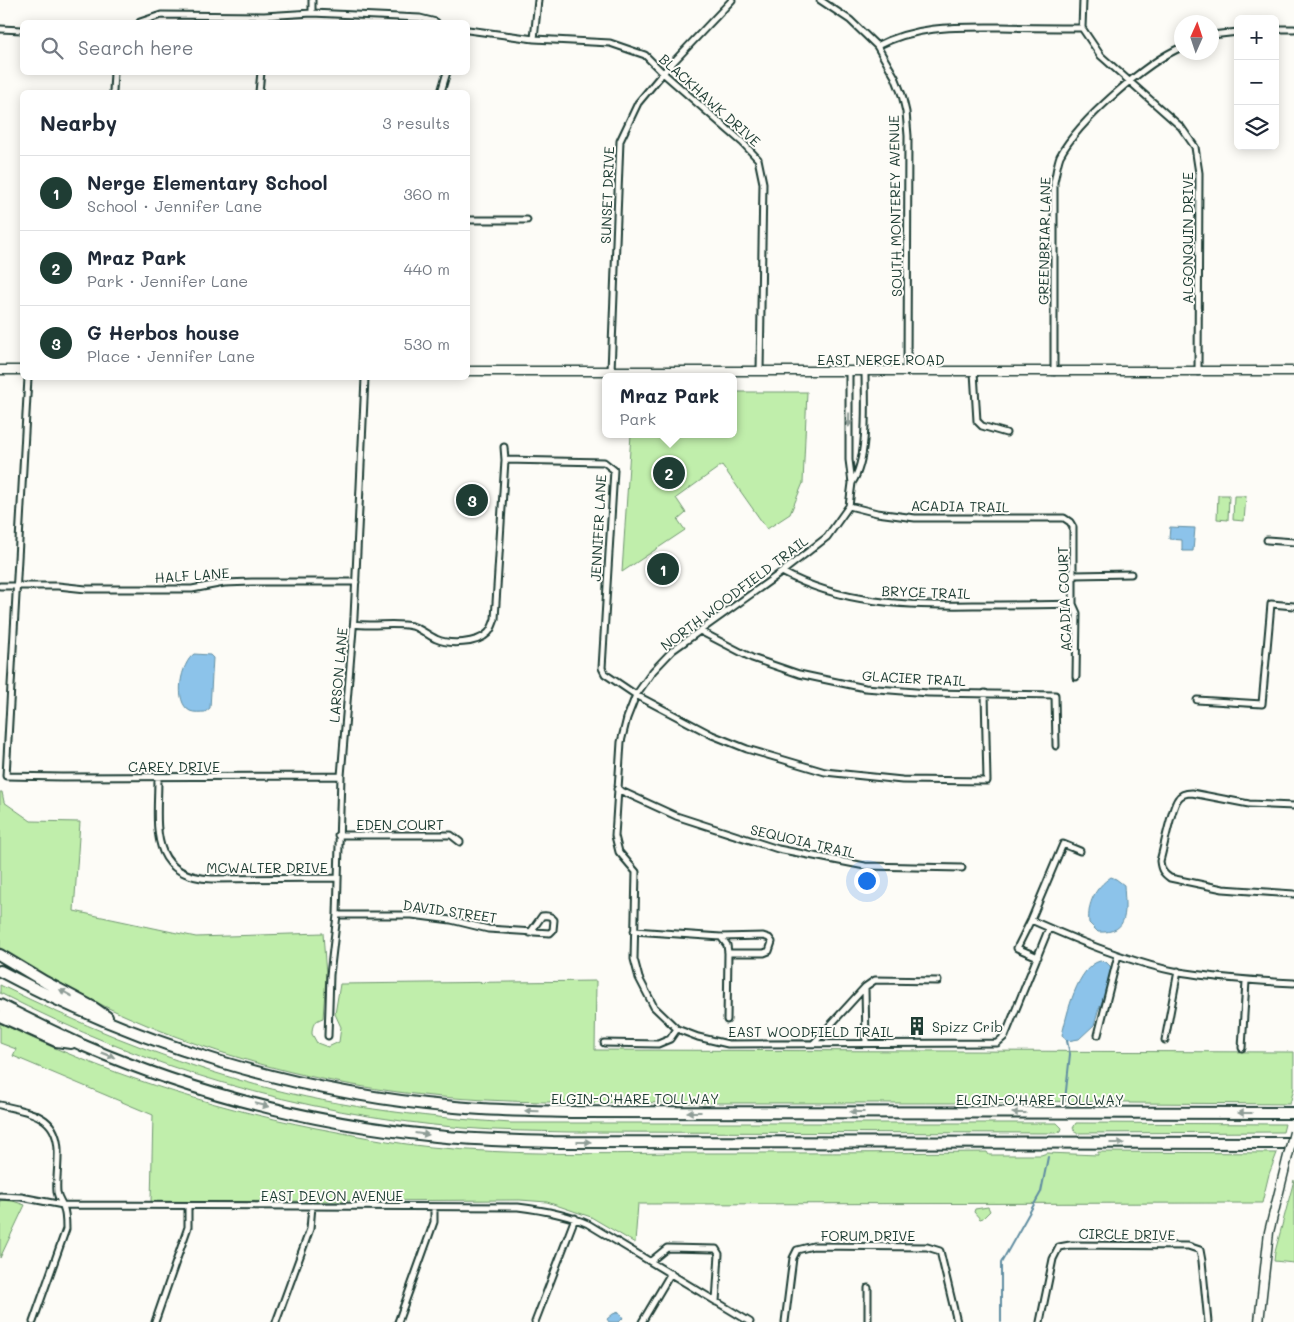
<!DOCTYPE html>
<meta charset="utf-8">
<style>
:root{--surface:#fff;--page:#f2f2f3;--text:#1f2937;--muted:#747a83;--line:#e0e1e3;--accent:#1f3d34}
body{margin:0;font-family:Mali,sans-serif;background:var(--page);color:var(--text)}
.controls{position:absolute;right:15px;top:15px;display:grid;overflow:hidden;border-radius:8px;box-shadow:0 2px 12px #0003}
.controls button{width:45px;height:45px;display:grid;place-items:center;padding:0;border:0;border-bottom:1px solid var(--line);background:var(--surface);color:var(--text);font:25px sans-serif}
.compass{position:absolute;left:1174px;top:15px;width:45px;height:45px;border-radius:50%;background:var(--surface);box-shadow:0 2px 12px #0003;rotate:3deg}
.you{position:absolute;left:866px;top:880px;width:18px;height:18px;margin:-12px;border:4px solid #fff;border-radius:50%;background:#1a73e8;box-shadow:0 0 0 8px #1a73e833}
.badge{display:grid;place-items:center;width:32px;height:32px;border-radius:50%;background:var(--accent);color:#fff;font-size:16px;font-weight:700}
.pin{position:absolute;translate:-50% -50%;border:2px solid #fff;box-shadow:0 1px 5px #0006}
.popup{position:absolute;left:602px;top:373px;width:135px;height:65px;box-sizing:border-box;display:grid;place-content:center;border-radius:8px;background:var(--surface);filter:drop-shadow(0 1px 4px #0005);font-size:16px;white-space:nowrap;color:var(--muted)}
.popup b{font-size:19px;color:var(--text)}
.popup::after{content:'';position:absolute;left:50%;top:100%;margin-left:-10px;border:10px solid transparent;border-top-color:var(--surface)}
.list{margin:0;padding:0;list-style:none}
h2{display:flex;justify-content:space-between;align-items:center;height:65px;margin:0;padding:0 20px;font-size:21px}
h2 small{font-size:16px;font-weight:400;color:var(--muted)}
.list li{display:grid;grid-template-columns:32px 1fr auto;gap:15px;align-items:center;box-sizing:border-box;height:75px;padding:0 20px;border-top:1px solid var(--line)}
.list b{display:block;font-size:19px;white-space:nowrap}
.list p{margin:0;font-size:16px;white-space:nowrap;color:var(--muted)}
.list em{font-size:16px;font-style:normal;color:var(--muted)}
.icon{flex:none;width:28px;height:28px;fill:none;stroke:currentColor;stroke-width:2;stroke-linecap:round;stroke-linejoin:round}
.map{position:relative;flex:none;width:1294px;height:1322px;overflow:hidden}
.search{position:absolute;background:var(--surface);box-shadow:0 2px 12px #0003;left:20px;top:20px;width:450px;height:55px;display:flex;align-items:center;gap:12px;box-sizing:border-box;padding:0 18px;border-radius:8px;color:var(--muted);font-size:19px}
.panel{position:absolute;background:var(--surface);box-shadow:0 2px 12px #0003;left:20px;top:90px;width:450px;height:290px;border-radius:8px}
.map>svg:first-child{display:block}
</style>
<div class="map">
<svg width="1294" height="1322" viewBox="0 0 1294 1322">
<rect width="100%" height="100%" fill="#fdfcf7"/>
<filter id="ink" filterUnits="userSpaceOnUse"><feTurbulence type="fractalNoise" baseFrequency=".02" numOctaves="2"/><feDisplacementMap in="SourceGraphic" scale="10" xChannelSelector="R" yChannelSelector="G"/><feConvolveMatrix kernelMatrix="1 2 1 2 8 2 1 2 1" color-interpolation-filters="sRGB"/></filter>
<g filter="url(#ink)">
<path fill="#c0eeab" stroke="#709670" d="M733,392H807L803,483L790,514L767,529L722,465L676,498L686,513L678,520L685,530L622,572L631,434H733Z
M1218,495H1229L1228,520L1217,519Z
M1234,496H1246L1244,521L1233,520Z
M0,792H2L4,802L31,821L80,822L74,911L196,937L323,933L326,976L323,1018C314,1021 312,1025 312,1034L317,1043L328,1047L339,1042L341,1027L335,1014L340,984L596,981L595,1050L1294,1052V1088L1290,1104L1129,1103V1102L1005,1101V1103C899,1103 793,1103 688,1103C610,1102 532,1104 454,1098C293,1085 136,1036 0,948Z
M0,985C77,1023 156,1056 239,1080C327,1106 419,1117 511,1123H1057L1062,1128L1061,1131L1057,1133L569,1132C534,1131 498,1131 463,1128C297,1113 148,1069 0,993Z
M0,1023C101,1072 206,1106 316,1128C354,1135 392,1143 431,1147C513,1155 596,1154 678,1153C781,1153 884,1153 987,1152L989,1155H1041L1047,1153L1098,1155V1152L1277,1153L1269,1174L1262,1203L638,1204L635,1243L591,1217L547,1202L520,1200L151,1202L153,1115L13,1056L16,1049L0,1043Z
M1076,1123L1285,1124L1283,1132L1076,1133L1073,1128Z
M1294,1180V1263L1274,1261L1275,1252Z
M0,1200L13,1201L25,1205L0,1258Z
M988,1207L990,1211L983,1218L980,1219L974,1212L975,1209Z"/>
<path fill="#8cc3ea" stroke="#608da1" d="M1170,527L1195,528L1193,551H1182V540L1169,539Z
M194,654L210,655L213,658L210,708L205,712C201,712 194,713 190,711C173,702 181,663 194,654Z
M1111,877L1116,879L1124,885C1125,909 1131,934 1098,932L1089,923C1087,903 1095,888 1111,877Z
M1100,961L1106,962L1111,967L1110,984L1098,1011L1094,1025L1079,1039L1067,1041L1062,1035C1067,1014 1077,967 1100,961Z
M619,1312L623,1318L619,1322H609L607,1319L613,1314Z"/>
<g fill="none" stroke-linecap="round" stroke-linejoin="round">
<path stroke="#608da1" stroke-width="2" d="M1065,1100L1070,1054L1067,1041
M1001,1322V1263L1041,1192L1048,1157"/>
<g stroke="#1f3d34" stroke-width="9">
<path id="street" d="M312,0V13
M820,0L850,20L877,46L895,77L902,95L906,112L908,136L907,371
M1083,0L1082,28L1101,56L1181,127L1195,147L1199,173L1198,372
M140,22L161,15L264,16L312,13L420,18L436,22
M0,29L22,30
M1275,29H1294
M468,30L534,39L610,43L645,55L663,73L742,142L758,159L763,183L760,371
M1212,35L1238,32
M534,39L538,0
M877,46C917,25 958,27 1001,27C1028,28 1055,28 1082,28
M113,92L114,72
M259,92L261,72
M441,92L447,72
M468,220H527
M611,371L620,141L638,103L663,73L732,0
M849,371V460L852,483C869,458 865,401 865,371
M974,372L977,421L982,426L1006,433
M1054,372V182C1056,174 1057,164 1060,156C1078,122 1146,62 1182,47
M28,378L6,776L62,777L341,776
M504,447L505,460
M852,483L849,506L827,537L782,572L673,650L653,671L636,695L627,718L621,742L615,836L619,852L636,872L634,959L639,978L654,1007L677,1029L698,1037L728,1044L997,1043L1005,1036L1049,928
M849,506L877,513L915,518H1064L1070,522L1073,527V604L1077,613L1076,677
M1267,540L1294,542
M782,572C841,604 908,606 973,605C1006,605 1040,605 1073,604
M1074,575L1131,574
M0,586H58L86,589H192L224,583L252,582H356
M354,624C373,627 393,622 412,626C421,629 428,635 436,639C449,645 477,644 488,633C492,629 493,624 495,619L505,460L604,462L614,470L602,668L605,674L636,695L712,735L747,749L825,772L902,780L987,781L985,693
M700,631L752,658L799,674L865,688L928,693L1055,695L1056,746
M1197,700L1262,704L1271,604L1294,606
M158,777C158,825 147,876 212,879L337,878
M617,789L676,816L778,849L865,866L962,868
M1294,806L1249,804L1192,793C1186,793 1181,794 1178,799C1171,808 1164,848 1160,861C1161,870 1163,873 1170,878L1223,889L1294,894
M338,835H451L460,842
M337,915H412L451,920L488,929L550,933L553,930L554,920C551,916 548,915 542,916L530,933
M1031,920C1076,940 1131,963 1179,972C1217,978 1255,981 1294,983
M634,931L721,937L763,936L769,938L772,942L769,951L764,953H728
M721,937L727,945L728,953L727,1020
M1038,957L1017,948L1031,920L1063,844L1080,851
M865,987L866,1043
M1098,1035L1118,955
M328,1036L330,975L337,915L341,776L354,617L365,378
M1165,1040L1178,971
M604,1043L658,1044L670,1039L677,1029
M814,1043L865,987L875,980L938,981
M1242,1048L1246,981
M0,1105C33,1113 60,1115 58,1157C58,1169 56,1181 57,1192C58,1198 61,1201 63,1206C66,1213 66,1221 66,1229L33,1322
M0,1196L21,1197L63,1205L518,1207C542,1210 566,1214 588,1224L750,1322
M651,1261L667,1248L716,1249L719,1254L716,1302
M155,1322L188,1227V1206
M276,1322L310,1229L312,1206
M398,1322L434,1222V1207
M535,1322L575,1218
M642,1322L671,1273
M785,1322L793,1258L797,1250L813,1246L927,1247L940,1251L957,1322
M868,1322V1288
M1040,1322L1053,1259L1059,1247L1070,1245L1188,1246L1200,1250L1202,1261L1208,1322"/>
</g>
<g stroke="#1f3d34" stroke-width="11">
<path id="secondary" d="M0,370H22
M468,371H1294
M1259,1322L1269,1232L1287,1160"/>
</g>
<g stroke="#1f3d34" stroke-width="14">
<path id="highway" d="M0,955L45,982L94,1008L107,1017
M0,971C141,1046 296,1093 455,1107C495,1111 536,1111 576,1112L1294,1113
M0,1005C27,1019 54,1032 82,1045C193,1093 315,1124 436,1136C475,1140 514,1141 553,1142L1294,1143
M0,1016L56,1041L71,1043"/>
</g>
<use href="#street" stroke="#fdfcf7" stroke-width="5"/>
<use href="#secondary" stroke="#fdfcf7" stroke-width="8"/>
<use href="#highway" stroke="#fdfcf7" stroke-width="10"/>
<g stroke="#1f3d34" stroke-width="11" stroke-linecap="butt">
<path id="secondary-bridge" d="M1287,1160L1294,1132"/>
</g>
<use href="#secondary-bridge" stroke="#fdfcf7" stroke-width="8"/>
</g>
<defs><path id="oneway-solid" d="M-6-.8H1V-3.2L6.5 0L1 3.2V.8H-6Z" transform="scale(1.25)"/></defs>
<g fill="#8e9c96">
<use href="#oneway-solid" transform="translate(849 420) rotate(91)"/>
<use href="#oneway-solid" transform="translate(66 993) rotate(-152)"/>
<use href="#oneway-solid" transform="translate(108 1055) rotate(21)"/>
<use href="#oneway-solid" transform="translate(262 1105) rotate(14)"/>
<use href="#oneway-solid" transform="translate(532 1111) rotate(-179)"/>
<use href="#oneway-solid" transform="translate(694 1112) rotate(-180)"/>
<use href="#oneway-solid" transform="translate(857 1112) rotate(-180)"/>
<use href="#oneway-solid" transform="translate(1019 1113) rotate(-180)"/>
<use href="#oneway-solid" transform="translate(1245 1113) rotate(-180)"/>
<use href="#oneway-solid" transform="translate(422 1134) rotate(7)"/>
<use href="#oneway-solid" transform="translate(584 1142)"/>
<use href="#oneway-solid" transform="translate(1117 1143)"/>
</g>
</g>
<defs>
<g id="building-bare" transform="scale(1.5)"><path d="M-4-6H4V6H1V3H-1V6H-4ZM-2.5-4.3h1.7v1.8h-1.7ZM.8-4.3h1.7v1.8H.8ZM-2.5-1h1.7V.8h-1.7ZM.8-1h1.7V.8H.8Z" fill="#1f3d34" stroke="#fdfcf7" stroke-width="2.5" paint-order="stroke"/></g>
</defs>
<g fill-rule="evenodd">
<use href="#building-bare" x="917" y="1026"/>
</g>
<g text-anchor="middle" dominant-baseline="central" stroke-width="4" stroke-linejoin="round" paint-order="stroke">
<g font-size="14" fill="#1f3d34" stroke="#fdfcf7">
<text transform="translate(710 100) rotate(42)">BLACKHAWK DRIVE</text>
<text transform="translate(607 195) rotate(-88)">SUNSET DRIVE</text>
<text transform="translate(895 206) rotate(-91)">SOUTH MONTEREY AVENUE</text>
<text transform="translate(1187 238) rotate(-90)">ALGONQUIN DRIVE</text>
<text transform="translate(1044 241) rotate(-89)">GREENBRIAR LANE</text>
<text x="881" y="359">EAST NERGE ROAD</text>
<text transform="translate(960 506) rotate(1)">ACADIA TRAIL</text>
<text transform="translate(598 528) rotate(-87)">JENNIFER LANE</text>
<text transform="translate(192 575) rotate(-4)">HALF LANE</text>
<text transform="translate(926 592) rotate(2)">BRYCE TRAIL</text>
<text transform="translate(734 593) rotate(-37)">NORTH WOODFIELD TRAIL</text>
<text transform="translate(1064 599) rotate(-92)">ACADIA COURT</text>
<text transform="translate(338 675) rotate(-85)">LARSON LANE</text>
<text transform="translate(914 678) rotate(3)">GLACIER TRAIL</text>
<text x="174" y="766">CAREY DRIVE</text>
<text x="400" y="824">EDEN COURT</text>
<text transform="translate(803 841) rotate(13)">SEQUOIA TRAIL</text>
<text x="267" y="867">MCWALTER DRIVE</text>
<text transform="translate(450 911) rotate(8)">DAVID STREET</text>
<text x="811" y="1031">EAST WOODFIELD TRAIL</text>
<text x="635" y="1098">ELGIN-O'HARE TOLLWAY</text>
<text x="1040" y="1099">ELGIN-O'HARE TOLLWAY</text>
<text x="332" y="1195">EAST DEVON AVENUE</text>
<text transform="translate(1127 1234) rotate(1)">CIRCLE DRIVE</text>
<text x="868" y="1235">FORUM DRIVE</text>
</g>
<g font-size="14" fill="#1f3d34" stroke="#fdfcf7" text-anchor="start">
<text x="932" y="1026">Spizz Crib</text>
</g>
</g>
</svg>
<div class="controls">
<button>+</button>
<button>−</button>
<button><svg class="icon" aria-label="layers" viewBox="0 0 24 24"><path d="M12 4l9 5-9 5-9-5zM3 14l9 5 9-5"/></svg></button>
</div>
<svg class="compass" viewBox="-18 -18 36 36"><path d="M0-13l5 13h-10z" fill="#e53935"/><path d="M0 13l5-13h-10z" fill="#747a83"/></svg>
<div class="you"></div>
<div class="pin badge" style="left:663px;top:569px">1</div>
<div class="pin badge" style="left:669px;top:473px">2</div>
<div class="popup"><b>Mraz Park</b>Park</div>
<div class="pin badge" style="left:472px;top:500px">3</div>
<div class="search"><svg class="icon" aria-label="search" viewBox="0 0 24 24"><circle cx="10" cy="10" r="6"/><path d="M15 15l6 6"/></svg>Search here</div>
<section class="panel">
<h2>Nearby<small>3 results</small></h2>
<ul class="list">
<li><span class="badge">1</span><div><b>Nerge Elementary School</b><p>School · Jennifer Lane</p></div><em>360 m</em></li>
<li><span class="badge">2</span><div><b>Mraz Park</b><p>Park · Jennifer Lane</p></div><em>440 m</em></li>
<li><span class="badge">3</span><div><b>G Herbos house</b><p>Place · Jennifer Lane</p></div><em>530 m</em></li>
</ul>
</section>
</div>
